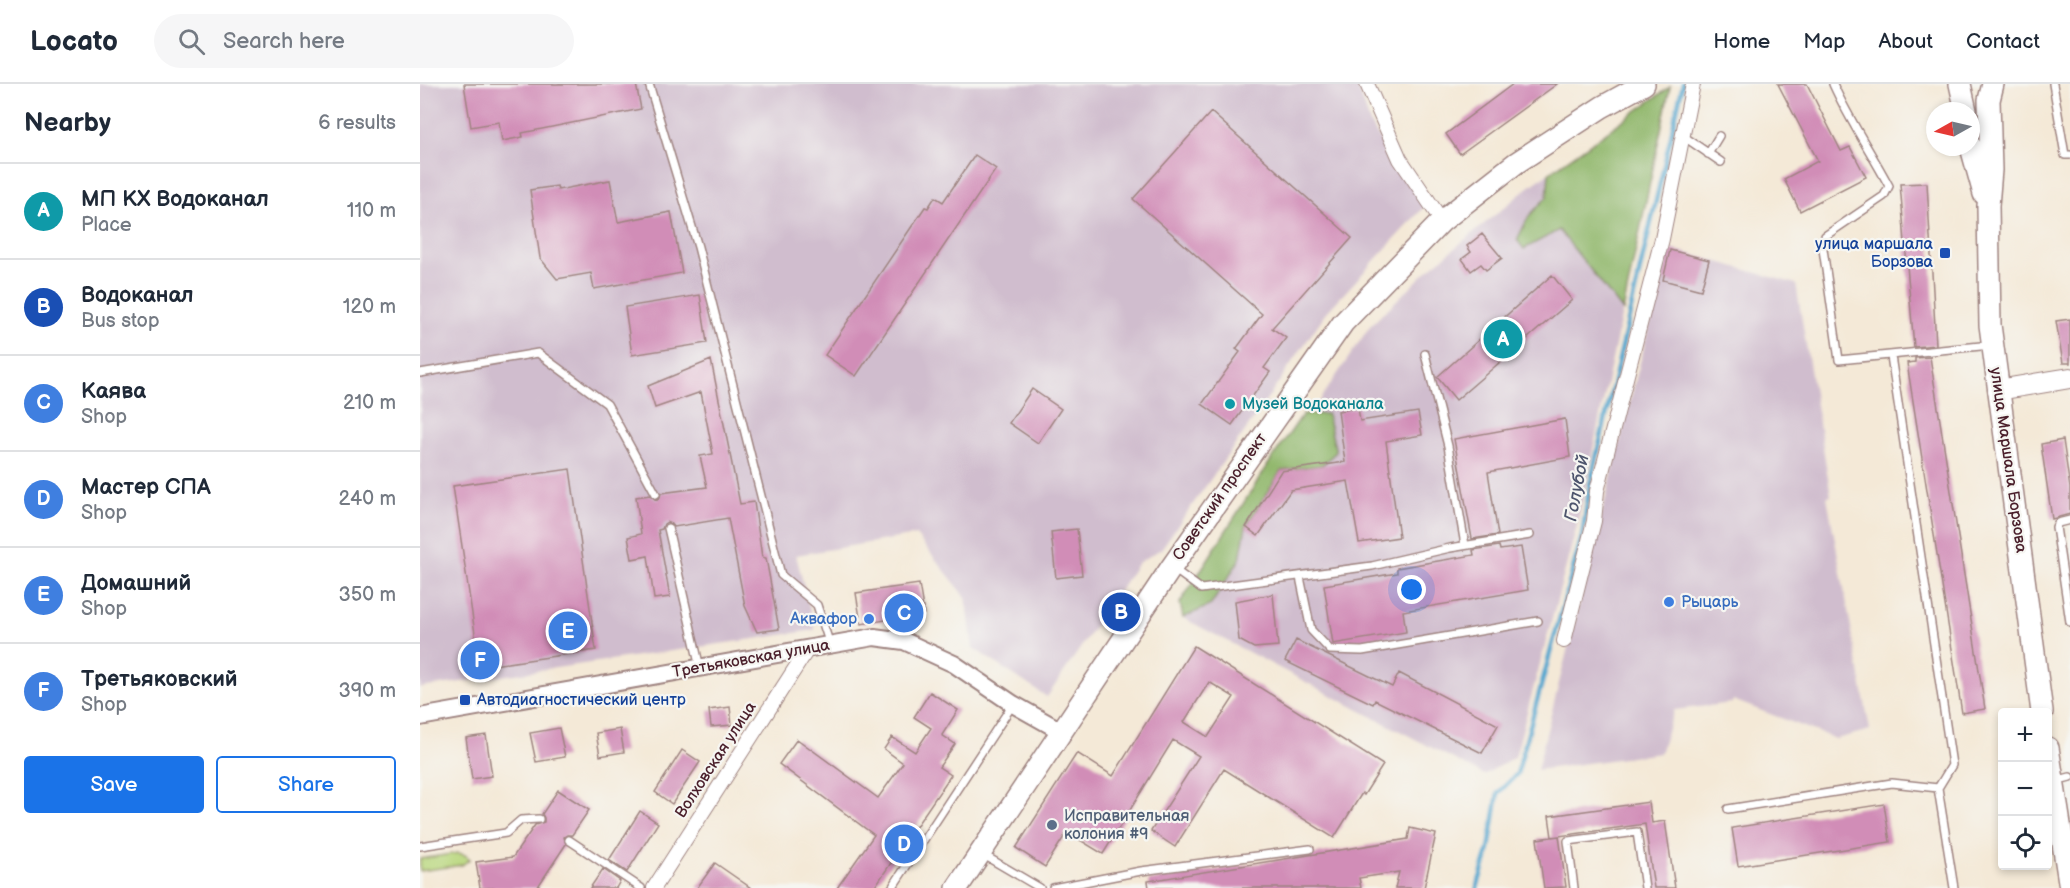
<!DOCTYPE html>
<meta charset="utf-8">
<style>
:root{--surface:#fff;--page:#f6f6f7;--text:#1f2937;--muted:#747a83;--line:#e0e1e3;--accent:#1a73e8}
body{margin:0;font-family:"Balsamiq Sans",sans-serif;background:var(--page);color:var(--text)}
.controls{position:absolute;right:18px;bottom:18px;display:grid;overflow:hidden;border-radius:6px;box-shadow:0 3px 9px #0003}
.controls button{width:54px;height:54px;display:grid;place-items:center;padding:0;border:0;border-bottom:2px solid var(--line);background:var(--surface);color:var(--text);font:30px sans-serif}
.compass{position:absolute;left:1506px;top:18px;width:54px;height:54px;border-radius:50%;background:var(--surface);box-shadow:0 3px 9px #0003;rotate:262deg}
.you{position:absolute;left:992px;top:506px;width:21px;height:21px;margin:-15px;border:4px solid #fff;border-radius:50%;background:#1a73e8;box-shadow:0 0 0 9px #1a73e833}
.badge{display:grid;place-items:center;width:39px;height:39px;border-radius:50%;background:var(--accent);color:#fff;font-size:20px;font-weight:700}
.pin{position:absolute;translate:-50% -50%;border:3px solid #fff;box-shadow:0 2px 6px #0006}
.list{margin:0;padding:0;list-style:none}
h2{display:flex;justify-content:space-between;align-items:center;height:78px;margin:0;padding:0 24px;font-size:26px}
h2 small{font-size:20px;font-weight:400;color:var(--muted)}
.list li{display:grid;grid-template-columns:39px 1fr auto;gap:18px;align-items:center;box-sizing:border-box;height:96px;padding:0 24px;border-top:2px solid var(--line)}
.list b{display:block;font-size:22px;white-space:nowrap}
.list p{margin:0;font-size:20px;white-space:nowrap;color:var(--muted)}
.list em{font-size:20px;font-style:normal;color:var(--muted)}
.actions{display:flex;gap:12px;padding:18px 24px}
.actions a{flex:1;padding:14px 0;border:2px solid var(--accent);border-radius:6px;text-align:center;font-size:21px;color:var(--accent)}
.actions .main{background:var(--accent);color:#fff}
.icon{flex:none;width:33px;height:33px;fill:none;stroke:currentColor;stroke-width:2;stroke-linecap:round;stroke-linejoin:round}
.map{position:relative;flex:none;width:1650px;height:804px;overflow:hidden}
header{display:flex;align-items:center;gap:36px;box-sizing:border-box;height:84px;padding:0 30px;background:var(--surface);border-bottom:2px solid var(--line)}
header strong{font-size:28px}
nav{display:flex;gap:33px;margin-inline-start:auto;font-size:21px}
.search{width:420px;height:54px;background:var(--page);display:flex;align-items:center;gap:15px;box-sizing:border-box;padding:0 21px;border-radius:33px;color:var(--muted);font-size:22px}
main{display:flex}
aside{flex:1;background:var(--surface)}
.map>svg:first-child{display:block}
</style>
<header>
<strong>Locato</strong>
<div class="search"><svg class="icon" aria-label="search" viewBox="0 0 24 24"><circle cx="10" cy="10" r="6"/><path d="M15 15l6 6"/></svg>Search here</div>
<nav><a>Home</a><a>Map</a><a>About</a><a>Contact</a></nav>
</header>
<main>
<aside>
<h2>Nearby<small>6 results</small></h2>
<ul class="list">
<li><span class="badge" style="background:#0f9aa8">A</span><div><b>МП КХ Водоканал</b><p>Place</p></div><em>110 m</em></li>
<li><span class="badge" style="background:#1a4fb4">B</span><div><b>Водоканал</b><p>Bus stop</p></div><em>120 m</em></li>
<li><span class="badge" style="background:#3f7fe0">C</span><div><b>Каява</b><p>Shop</p></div><em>210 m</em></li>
<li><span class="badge" style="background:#3f7fe0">D</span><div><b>Мастер СПА</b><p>Shop</p></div><em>240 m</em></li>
<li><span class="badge" style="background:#3f7fe0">E</span><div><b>Домашний</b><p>Shop</p></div><em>350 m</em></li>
<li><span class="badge" style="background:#3f7fe0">F</span><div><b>Третьяковский</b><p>Shop</p></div><em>390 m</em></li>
</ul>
<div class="actions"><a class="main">Save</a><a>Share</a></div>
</aside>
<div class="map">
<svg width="1650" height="804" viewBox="0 0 1650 804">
<rect width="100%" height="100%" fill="#f6f6f2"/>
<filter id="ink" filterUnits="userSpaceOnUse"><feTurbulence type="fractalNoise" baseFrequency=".0167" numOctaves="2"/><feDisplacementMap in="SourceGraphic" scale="12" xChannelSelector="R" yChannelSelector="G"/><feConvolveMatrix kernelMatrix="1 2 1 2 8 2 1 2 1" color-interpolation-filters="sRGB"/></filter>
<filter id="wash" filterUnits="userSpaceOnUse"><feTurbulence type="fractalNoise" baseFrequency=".008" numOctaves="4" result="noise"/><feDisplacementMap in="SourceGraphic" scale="24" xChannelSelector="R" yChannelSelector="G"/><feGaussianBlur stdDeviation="1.35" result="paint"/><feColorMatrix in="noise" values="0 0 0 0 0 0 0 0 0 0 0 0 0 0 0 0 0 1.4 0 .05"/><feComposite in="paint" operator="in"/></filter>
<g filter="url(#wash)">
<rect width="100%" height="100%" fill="#f4e9d7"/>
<path fill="#d0bdce" d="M0,0H937L951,42L1006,121L905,230L842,323L741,465L718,479L627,613L553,564L546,513L496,451L376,471L395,546L0,604Z
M1250,3L1156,445L1095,673L1064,691L763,534L902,313L950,242L1007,187L1109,103Z
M1249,164L1376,200L1411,412L1407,413L1450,646L1416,655L1313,616L1312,619L1254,626L1240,669L1117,686Z"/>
<path fill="#b9d77e" stroke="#827b54" stroke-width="1.5" d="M38,769L45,771L50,775L42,781L0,787V775Z"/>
<path fill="#92b86d" stroke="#6e6c4c" stroke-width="1.5" d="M1250,3L1203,227L1139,146L1104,165L1097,156L1109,132L1127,113L1129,89Z
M883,330H907L916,368L902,381L861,387L826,442L820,475L791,521L763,534L760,519L851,376Z"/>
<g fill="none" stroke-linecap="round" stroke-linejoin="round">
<path stroke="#54a7cf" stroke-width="4.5" d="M1057,804L1069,765L1078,709L1097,690L1162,452L1170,401L1263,0"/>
</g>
<g id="blocks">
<path fill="#d18db7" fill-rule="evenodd" d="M44,0H216L221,25L102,49L103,53L82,57L79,38L51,43Z
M1093,0H1137L1040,70L1026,50Z
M1358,0H1387L1421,67L1430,63L1446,93L1380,127L1364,95L1398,77Z
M791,28L932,154L852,244L866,254L844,284L850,288L812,341L782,320L820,268L816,265L842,230L713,115Z
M555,71L576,85L436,292L405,271L505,123L508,124L515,113L523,118Z
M190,96L198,138L251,128L262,189L174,205L171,189L137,195L120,174L110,106L137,102L138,106Z
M1507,99L1516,261L1494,263L1480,100Z
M1062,150L1082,174L1066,186L1061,180L1051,187L1042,175L1051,168L1047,162Z
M1250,166L1289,176L1281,206L1243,196Z
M1132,191L1152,216L1036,316L1017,293Z
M280,211L287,259L212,271L205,223Z
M1650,235V279H1643L1636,237Z
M1510,273L1565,625L1542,629L1487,279L1495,278V274Z
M291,276L320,420L334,418L342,473L346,474L359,545L337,548L325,522L308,434L254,443L252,440L247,438L244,440L242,445L238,446L250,513L234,515L228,472L212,475L208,453L221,450L216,413L230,411L236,416L240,413L241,409L287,403L280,372L293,370L281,308L235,324L228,302Z
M612,305L641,325L618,359L589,339Z
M938,324L940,337L998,328L1002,351L966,357L979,453L939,459L928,397L871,406L838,452L826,443L861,387L925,378L918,327Z
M1145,335L1150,373L1068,388L1078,451L1052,455L1034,355Z
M1643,356L1650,404V430L1632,435L1621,360Z
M150,385L176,566L60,583L33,402Z
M657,445L662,491L636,494L631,448Z
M1079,462L1080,466L1101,463L1108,506L983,527L986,548L913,560L904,501L977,489V484L1054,471L1053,466Z
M499,500L504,530L441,540L436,509Z
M853,510L858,562L834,564L819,556L815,517Z
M876,556L972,603L979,589L1078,641L1062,669L955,616L953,620L865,577Z
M774,562L963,681L944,711L942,709L914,754L804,685L755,763L731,747L779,672L753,656L683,770L647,748L625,783L596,764L657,669L693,692ZM789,598L814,613L788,653L764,638Z
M510,608L538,626L522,651L535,660L519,683L531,691L454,804H417L454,751L359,680L377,655L458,714L483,679L464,665L472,653L495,668L511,644L494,633Z
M310,623L312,641L291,643L289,626Z
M139,644L145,673L116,678L110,649Z
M200,645L204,668L180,672L176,649Z
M66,651L72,692L52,695L46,654Z
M262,666L280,678L252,720L235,708Z
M138,706L169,726L152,751H147L144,753L146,760L117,804H60L56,778L93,773L115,741L124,738V734L122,730Z
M1229,718L1232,739L1245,737L1255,804H1234L1225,740L1132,753L1129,732Z
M1464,720L1470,758L1318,782L1312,744Z
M220,727L238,739L207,788L189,776Z
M990,744L1016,750L1004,804H975L979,788L939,794L941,804H729L728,797L988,755Z
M1139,752L1146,803L1124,804L1117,755Z
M295,779L331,804H277Z
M183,785L200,797L196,804H170Z"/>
</g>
</g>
<g filter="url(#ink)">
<use href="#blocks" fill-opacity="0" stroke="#9f8481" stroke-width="1.5"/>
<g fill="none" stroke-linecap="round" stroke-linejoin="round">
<g stroke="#9f8481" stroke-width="10">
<path id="service" d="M229,0L278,163L361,491L397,521L410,561
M1413,0C1429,36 1451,68 1469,102L1464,112L1405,152L1403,165L1419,276L1571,261
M1633,0L1645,71H1650
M1263,52L1301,78
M1288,70L1299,52
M1005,270L1028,362L1045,461
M1471,272L1532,681L1518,704
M0,289L118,269L187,320L236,410
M1650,436L1638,439L1636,443L1650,538
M248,444L280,584
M755,486L781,505L952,482L1030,464L1110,451
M880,493L891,546L910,566L942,567L1118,537
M1635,697L1650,693
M1308,725L1472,699L1518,704L1534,804
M149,756L221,804
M0,762L86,749L101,736L119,735
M562,770L620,804
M472,804L593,620
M633,804L721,787L890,765
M1154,804L1148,757L1217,748L1225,804"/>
</g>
<g stroke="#9f8481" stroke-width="16">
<path id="minor" d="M947,0L980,75L1022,137
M1144,557L1174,437L1177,407L1242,155L1273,0
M234,804L387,566"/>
</g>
<g stroke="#9f8481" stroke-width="20">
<path id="tertiary" d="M0,633L454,553L484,557L534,580L593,620L641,647"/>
</g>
<g stroke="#9f8481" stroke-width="22">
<path id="secondary" d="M1578,306L1650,294"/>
</g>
<g stroke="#9f8481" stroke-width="24">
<path id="primary" d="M1540,0L1546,27
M1573,0L1569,16L1571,86L1568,122L1570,241L1622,628
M1551,63L1564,110
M1628,664L1650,804
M537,804L751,484L923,239L1022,137L1096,79L1182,23L1224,0"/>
</g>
<use href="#service" stroke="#fff" stroke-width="7"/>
<use href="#minor" stroke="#fff" stroke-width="14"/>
<use href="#tertiary" stroke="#fff" stroke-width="16"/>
<use href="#secondary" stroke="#fff" stroke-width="20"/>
<use href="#primary" stroke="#fff" stroke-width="21"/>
</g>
</g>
<g fill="#1a4fb4" stroke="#f6f6f2" stroke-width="2">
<rect x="1519" y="163" width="12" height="12" rx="3"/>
<rect x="39" y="610" width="12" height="12" rx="3"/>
</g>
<circle fill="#0f9aa8" stroke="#f6f6f2" stroke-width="2" cx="810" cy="320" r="6"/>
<g fill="#3f7fe0" stroke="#f6f6f2" stroke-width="2">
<circle cx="1249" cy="518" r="6"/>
<circle cx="449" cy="535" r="6"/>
</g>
<circle fill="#5c6f8a" stroke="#f6f6f2" stroke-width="2" cx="632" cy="741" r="6"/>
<g text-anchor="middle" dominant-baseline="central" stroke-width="4.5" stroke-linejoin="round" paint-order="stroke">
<g font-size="16" fill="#164399" stroke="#f6f6f2" text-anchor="end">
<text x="1513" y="160">улица маршала<tspan x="1513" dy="18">Борзова</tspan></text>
<text x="57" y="616" text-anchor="start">Автодиагностический центр</text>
</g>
<g font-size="16" fill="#0d838f" stroke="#f6f6f2" text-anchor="start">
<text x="822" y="320">Музей Водоканала</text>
</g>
<g font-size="16" fill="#4a1f2b" stroke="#f6f6f2">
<text transform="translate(1588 376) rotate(82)">улица Маршала Борзова</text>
<text transform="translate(800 413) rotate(-55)">Советский проспект</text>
<text transform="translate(331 575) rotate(-10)">Третьяковская улица</text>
<text transform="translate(296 676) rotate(-57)">Волховская улица</text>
</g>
<g font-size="16" fill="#366cbe" stroke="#f6f6f2" text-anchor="start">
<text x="1261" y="518">Рыцарь</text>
<text x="437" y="535" text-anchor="end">Аквафор</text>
</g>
<g font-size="16" fill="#4e5e75" stroke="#f6f6f2" text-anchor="start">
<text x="644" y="732">Исправительная<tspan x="644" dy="18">колония #9</tspan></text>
</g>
<g font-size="18" font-style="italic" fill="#4e556d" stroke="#f6f6f2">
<text transform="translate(1157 404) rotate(-79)">Голубой</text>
</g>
</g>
</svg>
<div class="controls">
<button>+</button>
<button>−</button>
<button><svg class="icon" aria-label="locate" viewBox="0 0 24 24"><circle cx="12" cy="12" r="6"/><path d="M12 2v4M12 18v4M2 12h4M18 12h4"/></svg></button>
</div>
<svg class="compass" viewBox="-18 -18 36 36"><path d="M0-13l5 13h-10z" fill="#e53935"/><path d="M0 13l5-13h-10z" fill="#747a83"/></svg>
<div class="you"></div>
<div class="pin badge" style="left:1083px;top:255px;background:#0f9aa8">A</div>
<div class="pin badge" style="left:701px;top:528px;background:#1a4fb4">B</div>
<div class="pin badge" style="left:484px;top:529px;background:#3f7fe0">C</div>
<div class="pin badge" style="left:484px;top:760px;background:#3f7fe0">D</div>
<div class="pin badge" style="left:148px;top:547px;background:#3f7fe0">E</div>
<div class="pin badge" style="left:60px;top:576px;background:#3f7fe0">F</div>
</div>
</main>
